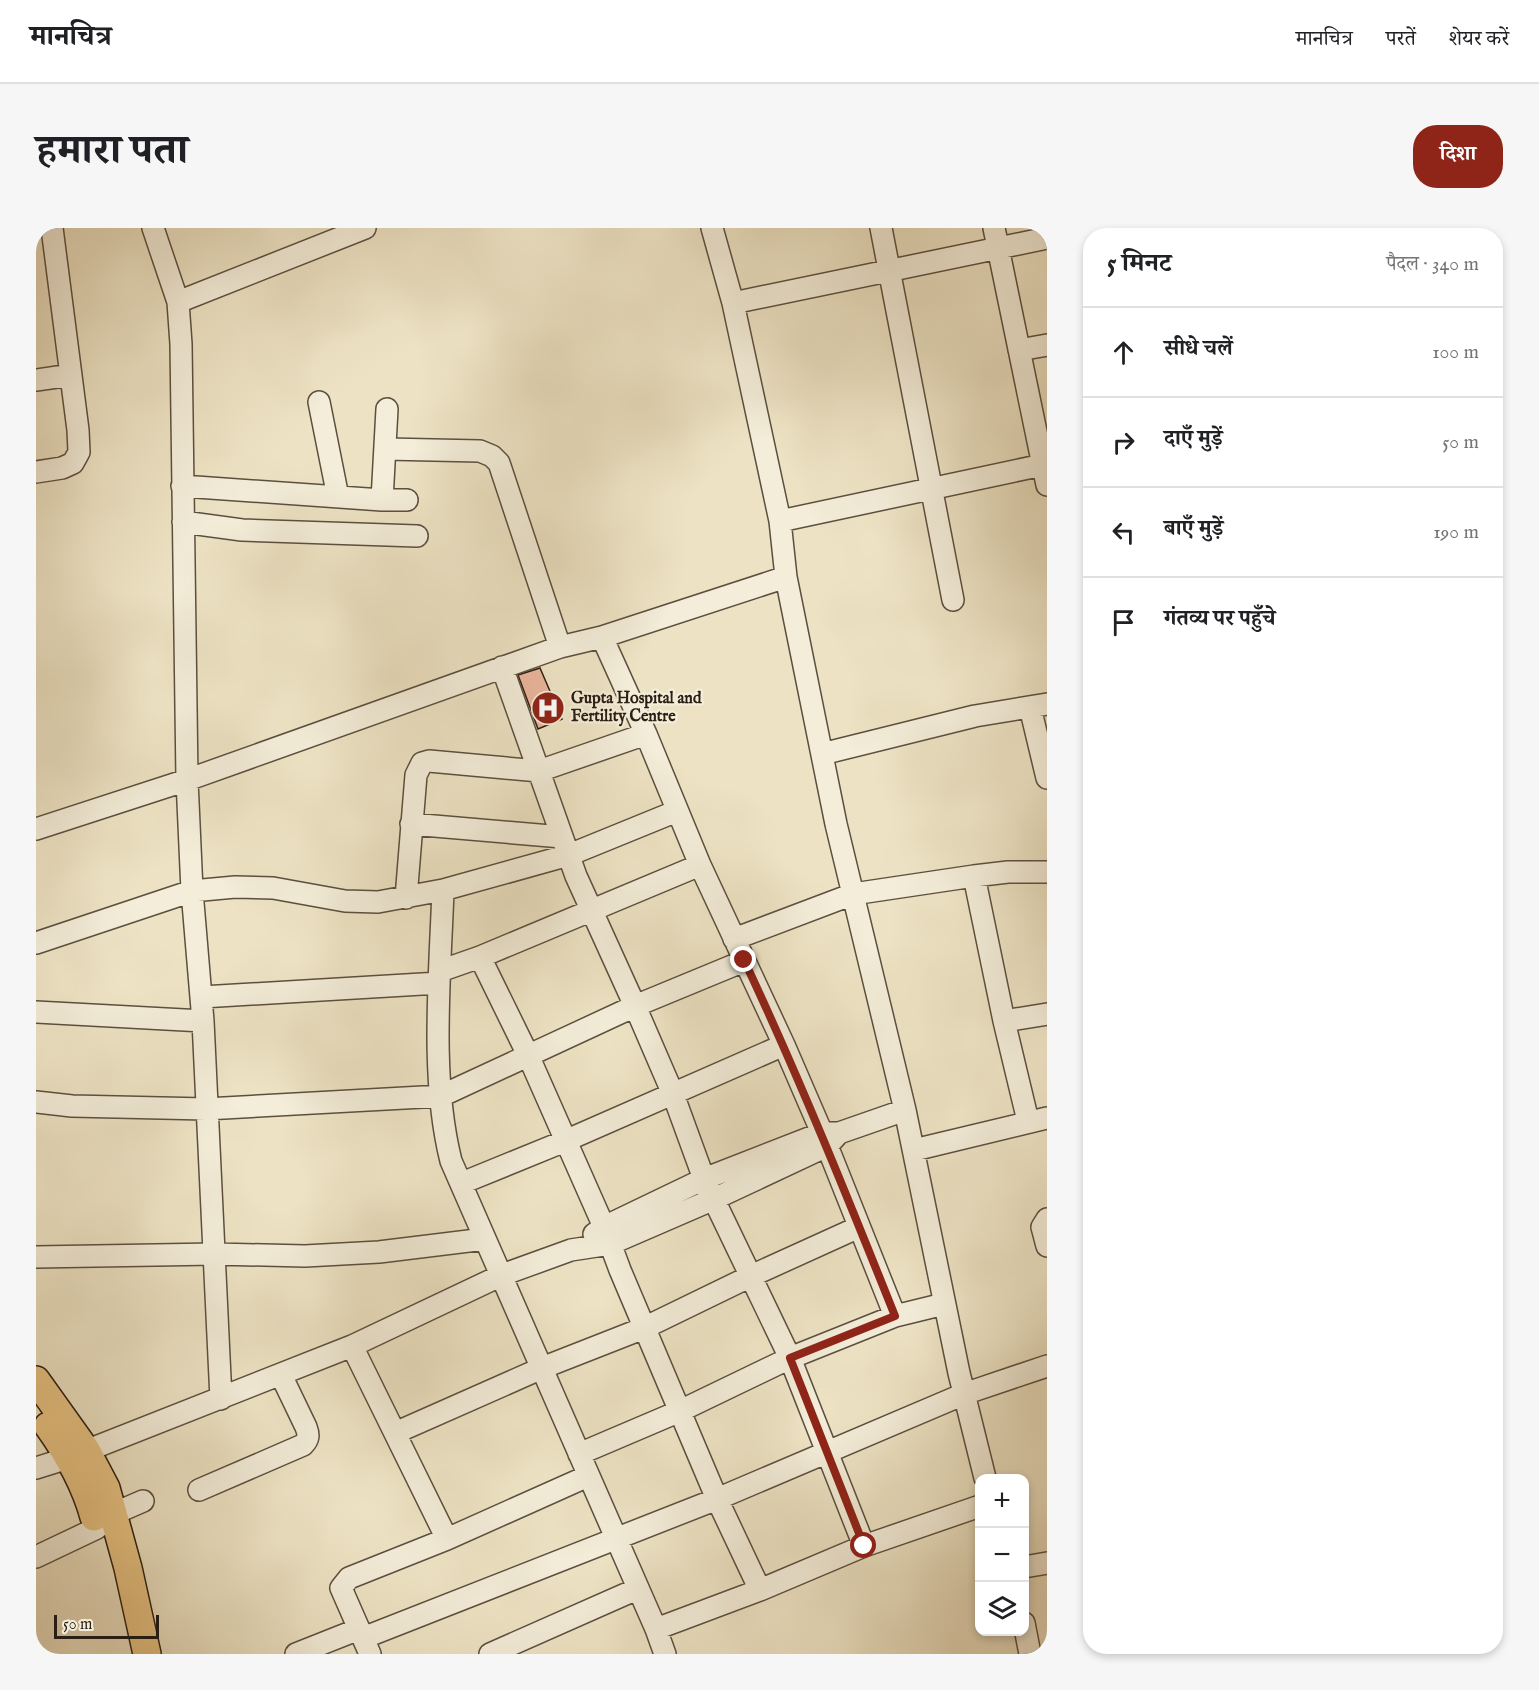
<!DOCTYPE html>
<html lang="hi">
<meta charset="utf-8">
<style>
:root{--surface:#fff;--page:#f6f6f6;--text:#202124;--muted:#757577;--line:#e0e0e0;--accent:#8f2418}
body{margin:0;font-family:"IM FELL English","Noto Serif Devanagari",serif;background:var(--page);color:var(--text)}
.controls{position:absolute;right:18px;bottom:18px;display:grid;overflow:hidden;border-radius:12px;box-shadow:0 3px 9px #0003}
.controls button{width:54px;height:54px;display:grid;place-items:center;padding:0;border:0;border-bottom:2px solid var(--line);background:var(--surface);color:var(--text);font:30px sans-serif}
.scale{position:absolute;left:18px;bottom:15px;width:105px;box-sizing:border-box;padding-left:6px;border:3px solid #2b1e13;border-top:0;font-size:16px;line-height:21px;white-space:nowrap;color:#2b1e13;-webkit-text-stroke:4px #f3edd9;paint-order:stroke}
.stop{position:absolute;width:18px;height:18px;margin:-14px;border:4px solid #8f2418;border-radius:50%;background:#fff}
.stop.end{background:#8f2418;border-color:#fff;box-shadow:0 2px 6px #0008}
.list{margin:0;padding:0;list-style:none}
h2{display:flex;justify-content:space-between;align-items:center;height:78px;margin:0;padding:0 24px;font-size:26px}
h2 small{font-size:20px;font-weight:400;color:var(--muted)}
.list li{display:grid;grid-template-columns:39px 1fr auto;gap:18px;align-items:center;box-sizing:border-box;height:90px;padding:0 24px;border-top:2px solid var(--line)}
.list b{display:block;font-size:22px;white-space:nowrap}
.list em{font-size:20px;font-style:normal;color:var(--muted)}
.icon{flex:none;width:33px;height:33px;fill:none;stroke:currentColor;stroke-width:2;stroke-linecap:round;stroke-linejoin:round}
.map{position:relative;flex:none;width:1011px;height:1426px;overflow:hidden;border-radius:24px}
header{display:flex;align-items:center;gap:36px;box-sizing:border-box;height:84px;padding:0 30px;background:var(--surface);border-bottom:2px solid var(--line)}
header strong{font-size:28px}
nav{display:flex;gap:33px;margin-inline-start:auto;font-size:21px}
.intro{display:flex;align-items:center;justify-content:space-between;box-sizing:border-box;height:144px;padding:0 36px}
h1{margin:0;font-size:42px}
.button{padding:15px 27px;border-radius:24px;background:var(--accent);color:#fff;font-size:21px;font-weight:700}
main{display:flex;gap:36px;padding:0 36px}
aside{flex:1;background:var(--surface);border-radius:24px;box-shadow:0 3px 9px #0003}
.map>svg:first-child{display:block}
</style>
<header>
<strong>मानचित्र</strong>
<nav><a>मानचित्र</a><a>परतें</a><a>शेयर करें</a></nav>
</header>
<div class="intro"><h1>हमारा पता</h1><a class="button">दिशा</a></div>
<main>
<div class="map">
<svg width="1011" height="1426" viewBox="0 0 1011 1426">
<rect width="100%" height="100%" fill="#ede3c4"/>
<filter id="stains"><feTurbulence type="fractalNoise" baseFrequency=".00333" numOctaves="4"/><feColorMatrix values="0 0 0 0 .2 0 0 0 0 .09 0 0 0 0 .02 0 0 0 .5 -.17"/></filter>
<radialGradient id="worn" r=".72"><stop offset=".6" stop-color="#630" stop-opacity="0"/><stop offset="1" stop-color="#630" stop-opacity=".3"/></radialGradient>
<path fill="#e9b49c" stroke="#2b1e13" stroke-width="1.5" d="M504,440L526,491L502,501L482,447Z"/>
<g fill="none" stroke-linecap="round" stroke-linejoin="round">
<g stroke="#5c4f3f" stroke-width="24">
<path id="minor" d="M117,0L142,74L145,116L151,552L156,663L167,793L185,1171
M676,0L697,75L744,293L750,349L800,596L869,882L923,1145L949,1250
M845,0L917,372
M958,0L1011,257
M142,74L329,0
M697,75L1011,10
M983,122L1011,117
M0,152L35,147
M283,174L302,269
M350,221L444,223L456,228L463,235L524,419
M0,244L26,240L37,235L43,224L42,202L16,0
M146,258L346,272H371
M346,272L351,181
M744,293L1011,236
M147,294L206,302L381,308
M566,409L610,506L664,637L748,817L786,905L859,1088
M466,439L540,648L599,778L637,866L668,951L754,1130L828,1318L944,1278
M994,479L1011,550
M786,526L939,488L1011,476
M375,596L526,609
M0,601L151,552L524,419L566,409L750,349
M938,648L968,793L992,893
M370,670L380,547L386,535L393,533L503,543L610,506
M698,711L817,666L938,648L972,644H1011
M0,715L156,663L199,659L237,660L309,673L342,674L407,662
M444,729L492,827L568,999L584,1042L681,1271L724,1362
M404,743L444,729L664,637
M166,769L403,755
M0,784L167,793
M968,793L1011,786
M0,874L36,878L170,881L405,868L599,778L708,733
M878,922L1011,890
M426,955L529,913L748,817
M1011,991L1006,999L1011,1018
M558,1006L568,999L668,951L786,905H803L869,882
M0,1029L179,1026L269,1028L343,1024L449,1011
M316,1118L411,1311
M359,1205L506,1140L608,1100L715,1048L823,999
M543,1226L644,1183L754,1130L859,1088L908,1076
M0,1240L32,1230L316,1118L466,1047L535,1022L574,1016L678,971L791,918L803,905
M163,1262L267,1217C273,1211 273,1207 270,1199L245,1147
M77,1286L107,1273
M0,1329L61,1300
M988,1339L1011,1335
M988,1395L994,1426
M620,1401L415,933C394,850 404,748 407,662L533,627L641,583
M327,1410L681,1271L928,1166L1011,1138
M260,1426L323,1401
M334,1426L305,1360L313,1350L411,1311L552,1248
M454,1426L601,1361
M629,1426L620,1401L724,1362L828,1318"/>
</g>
<g stroke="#2b1e13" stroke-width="30">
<path id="major" d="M0,1152L50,1222L70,1260L92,1340L111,1426
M12,1198C32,1226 49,1256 58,1289"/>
</g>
<use href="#minor" stroke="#f3edd9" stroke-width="21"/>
<use href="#major" stroke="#e6c282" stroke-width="27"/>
</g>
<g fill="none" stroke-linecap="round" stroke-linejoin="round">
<path stroke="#8f2418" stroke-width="8" d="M708,732C763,849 811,968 859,1088L754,1130L828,1318"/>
</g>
<defs>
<g id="hospital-disc" transform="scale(1.725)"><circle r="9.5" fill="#8f2418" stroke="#f3edd9"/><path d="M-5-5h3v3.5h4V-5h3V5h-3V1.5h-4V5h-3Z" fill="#fff"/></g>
</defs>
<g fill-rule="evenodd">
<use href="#hospital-disc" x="512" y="480"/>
</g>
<g text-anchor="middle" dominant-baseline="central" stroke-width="4.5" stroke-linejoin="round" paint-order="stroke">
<g font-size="16" font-weight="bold" fill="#2b1e13" stroke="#f3edd9" text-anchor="start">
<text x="535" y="471">Gupta Hospital and<tspan x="535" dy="18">Fertility Centre</tspan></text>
</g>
</g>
<rect width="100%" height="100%" filter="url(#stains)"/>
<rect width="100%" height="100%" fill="url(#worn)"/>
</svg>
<div class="controls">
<button>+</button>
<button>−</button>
<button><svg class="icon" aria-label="layers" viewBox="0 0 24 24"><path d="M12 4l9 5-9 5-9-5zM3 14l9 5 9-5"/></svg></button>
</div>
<div class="scale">50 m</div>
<div class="stop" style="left:828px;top:1318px"></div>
<div class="stop end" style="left:708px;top:732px"></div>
</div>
<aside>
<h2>5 मिनट<small>पैदल · 340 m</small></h2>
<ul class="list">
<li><svg class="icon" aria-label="ahead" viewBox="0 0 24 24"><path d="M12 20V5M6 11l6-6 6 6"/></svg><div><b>सीधे चलें</b></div><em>100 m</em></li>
<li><svg class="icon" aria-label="right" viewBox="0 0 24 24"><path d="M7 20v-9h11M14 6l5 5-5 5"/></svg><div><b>दाएँ मुड़ें</b></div><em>50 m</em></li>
<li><svg class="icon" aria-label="left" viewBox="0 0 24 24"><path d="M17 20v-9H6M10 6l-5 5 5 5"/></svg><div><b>बाएँ मुड़ें</b></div><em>190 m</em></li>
<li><svg class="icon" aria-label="arrive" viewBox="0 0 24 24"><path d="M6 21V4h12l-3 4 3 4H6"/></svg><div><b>गंतव्य पर पहुँचे</b></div></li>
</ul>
</aside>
</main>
